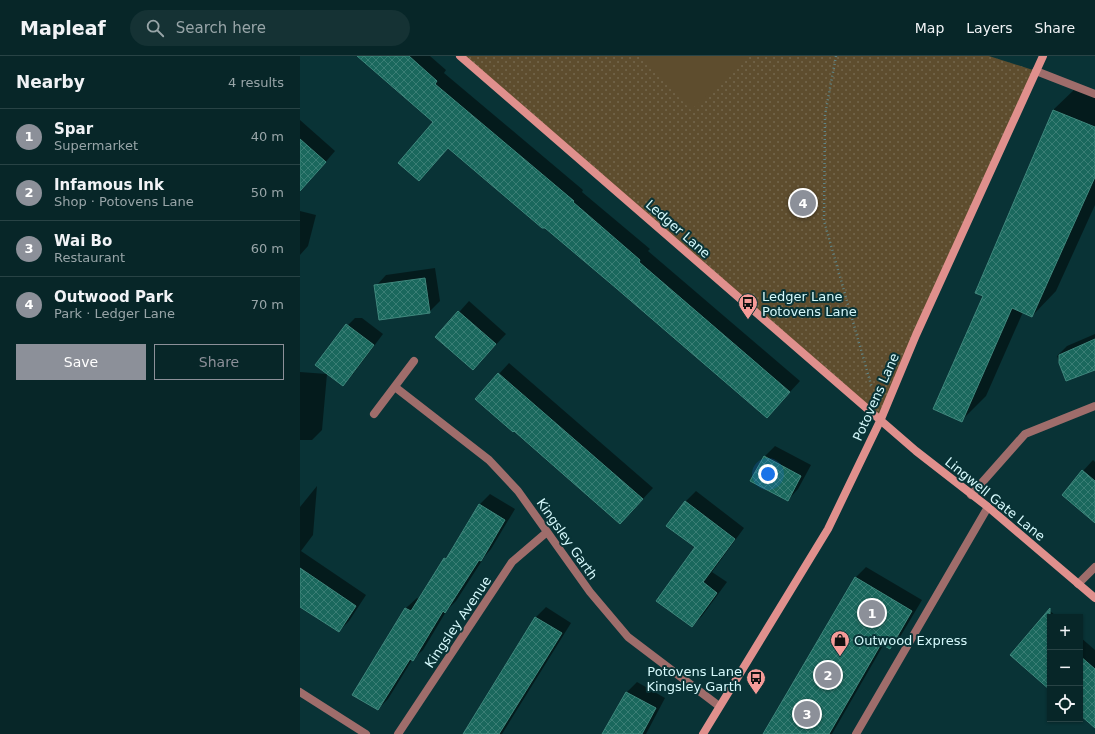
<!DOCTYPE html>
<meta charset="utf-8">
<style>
:root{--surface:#072628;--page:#153234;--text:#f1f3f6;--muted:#98a5a8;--line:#284345;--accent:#8c9099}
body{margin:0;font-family:"DejaVu Sans",sans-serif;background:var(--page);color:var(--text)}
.controls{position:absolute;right:12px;bottom:12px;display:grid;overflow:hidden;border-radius:0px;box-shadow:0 1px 3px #0004}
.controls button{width:36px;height:36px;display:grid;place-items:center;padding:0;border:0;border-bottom:1px solid var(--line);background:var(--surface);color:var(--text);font:20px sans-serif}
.you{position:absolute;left:468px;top:418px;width:14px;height:14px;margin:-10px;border:3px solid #fff;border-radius:50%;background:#1a73e8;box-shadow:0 0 0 6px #1a73e833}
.badge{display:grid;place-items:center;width:26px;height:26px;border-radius:50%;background:var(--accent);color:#fff;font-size:13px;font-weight:700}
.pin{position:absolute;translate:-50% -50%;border:2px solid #fff;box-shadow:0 1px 4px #0006}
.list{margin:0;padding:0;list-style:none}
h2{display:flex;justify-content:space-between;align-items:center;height:52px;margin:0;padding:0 16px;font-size:17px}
h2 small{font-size:13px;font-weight:400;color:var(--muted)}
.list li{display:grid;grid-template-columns:26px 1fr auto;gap:12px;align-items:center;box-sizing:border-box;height:56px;padding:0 16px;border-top:1px solid var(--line)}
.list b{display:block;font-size:15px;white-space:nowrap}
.list p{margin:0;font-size:13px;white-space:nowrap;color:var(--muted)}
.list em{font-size:13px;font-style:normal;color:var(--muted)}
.actions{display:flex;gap:8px;padding:12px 16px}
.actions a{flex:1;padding:9px 0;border:1px solid var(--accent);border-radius:0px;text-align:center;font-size:14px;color:var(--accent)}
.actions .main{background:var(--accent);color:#fff}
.icon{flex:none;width:22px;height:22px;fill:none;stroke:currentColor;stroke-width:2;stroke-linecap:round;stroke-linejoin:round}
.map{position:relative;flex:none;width:795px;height:678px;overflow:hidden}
header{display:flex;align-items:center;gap:24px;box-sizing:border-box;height:56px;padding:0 20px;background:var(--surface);border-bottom:1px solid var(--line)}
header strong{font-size:19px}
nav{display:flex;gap:22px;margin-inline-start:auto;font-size:14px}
.search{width:280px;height:36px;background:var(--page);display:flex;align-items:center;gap:10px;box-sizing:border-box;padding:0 14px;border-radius:22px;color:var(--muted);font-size:15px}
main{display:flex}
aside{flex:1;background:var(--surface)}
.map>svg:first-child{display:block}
</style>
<header>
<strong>Mapleaf</strong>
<div class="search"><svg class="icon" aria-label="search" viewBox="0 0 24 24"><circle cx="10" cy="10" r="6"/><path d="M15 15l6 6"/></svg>Search here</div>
<nav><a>Map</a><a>Layers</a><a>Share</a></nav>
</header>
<main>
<aside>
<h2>Nearby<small>4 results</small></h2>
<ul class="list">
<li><span class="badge">1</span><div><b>Spar</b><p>Supermarket</p></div><em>40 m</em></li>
<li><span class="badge">2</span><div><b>Infamous Ink</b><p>Shop · Potovens Lane</p></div><em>50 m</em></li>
<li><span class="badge">3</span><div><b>Wai Bo</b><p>Restaurant</p></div><em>60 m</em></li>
<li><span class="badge">4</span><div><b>Outwood Park</b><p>Park · Ledger Lane</p></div><em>70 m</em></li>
</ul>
<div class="actions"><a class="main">Save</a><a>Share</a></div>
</aside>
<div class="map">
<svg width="795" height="678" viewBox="0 0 795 678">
<defs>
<pattern id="park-dots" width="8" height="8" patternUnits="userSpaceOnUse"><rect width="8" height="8" fill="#5e4d2e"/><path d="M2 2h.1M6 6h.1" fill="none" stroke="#74674d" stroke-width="1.8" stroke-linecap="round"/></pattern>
<pattern id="building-cross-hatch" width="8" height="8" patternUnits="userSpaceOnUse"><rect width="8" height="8" fill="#1a685d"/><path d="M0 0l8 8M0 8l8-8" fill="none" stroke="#3a7e75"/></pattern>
</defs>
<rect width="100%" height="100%" fill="#093336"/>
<path fill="url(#park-dots)" d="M160,0H689L736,15L581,363Z"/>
<path fill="#5e4d2e" d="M339,0H449L391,54Z"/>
<path fill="#0007" d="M58,0H130L146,14L144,17L283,134L282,136L350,193L348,195L500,325L467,361L245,171L149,91L119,124L134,66Z
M778,30L795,37V149L756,235L732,260L723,256L686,340L662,364L684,239L753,54Z
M0,64L35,95L17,116L0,121Z
M0,155L16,159L8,190L0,199Z
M135,212L140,245L129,256L76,230L86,219Z
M169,245L206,278L173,313L137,281Z
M55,262H62L83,278L53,318L43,328L44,273Z
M795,278V313L767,324L757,300L767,290Z
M209,307L353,432L330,457L214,373L176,343Z
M0,316L27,318L22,374L12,384H0Z
M475,390L511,409L498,433L488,444L452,425L465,400Z
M793,404L795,406V465L783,415Z
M17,430L13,479L1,495L66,539L49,565L39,575L0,549V451Z
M396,435L444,472L412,516L427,526L402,560L392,570L396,491L385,446Z
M190,438L215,453L191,493L185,500L156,545L147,554L123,594L112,604L88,643L78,653L54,638L106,552L117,542L119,543L145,503L152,496L179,449Z
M566,511L622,544L600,581L590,592L584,588L532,678H464L555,522Z
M246,551L271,567L202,678H164L236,561Z
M750,555L757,561H750V633L740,565Z
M780,581L795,594V666L791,669L780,659Z
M337,626L365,642L346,678H304L326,637Z"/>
<path fill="url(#building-cross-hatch)" stroke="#3f877c" d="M57,0H109L137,25L135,28L274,145L273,146L340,204L339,206L490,336L467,362L316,232L245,172H242L148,92L119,125L98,107L133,66Z
M753,54L795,71V121L732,261L712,252L662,366L633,353L683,240L675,237Z
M0,83L26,106L0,135Z
M125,222L130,257L79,264L74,229Z
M158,255L196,288L173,314L135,281Z
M46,268L74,289L43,330L15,309Z
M795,283V314L766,325L759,307V299Z
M198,317L343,443L320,468L214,375L213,376L175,343Z
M464,400L501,420L488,445L450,425Z
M782,414L795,425V467L762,439Z
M385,445L435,483L403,526L417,537L392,571L356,545L395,491L366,470Z
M179,448L205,464L181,505L179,504L145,557L143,555L113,605L110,603L78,654L52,639L105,552L111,555L144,502L146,503Z
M0,512L56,550L39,576L0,551Z
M555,521L612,555L590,593L581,588L529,678H463Z
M750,552V634L710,599Z
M235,561L262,577L199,678H163Z
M780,600L795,613V672L780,659Z
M326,636L356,652L342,678H302Z"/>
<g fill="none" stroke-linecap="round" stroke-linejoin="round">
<path stroke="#5f8689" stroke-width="2.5" stroke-dasharray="1 3" stroke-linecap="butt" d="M536,0L525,59L524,165L572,332"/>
<path stroke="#9f6d6b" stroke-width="8" d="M556,678L688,451"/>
<path stroke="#9f6d6b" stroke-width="8" d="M736,15L795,38
M95,331L189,404L218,435L290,536L328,581L419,650
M74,358L114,305
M671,439L725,378L795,350
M778,528L795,511
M0,636L66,678
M98,678L212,506L247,476"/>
<path stroke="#e0908d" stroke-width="8" d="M160,0L616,395L688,451L795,542
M403,678L528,473L581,363L616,279L743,0"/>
</g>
<defs>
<g id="bus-pin" transform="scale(1)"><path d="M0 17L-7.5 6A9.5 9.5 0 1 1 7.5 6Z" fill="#f59b98" stroke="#093336"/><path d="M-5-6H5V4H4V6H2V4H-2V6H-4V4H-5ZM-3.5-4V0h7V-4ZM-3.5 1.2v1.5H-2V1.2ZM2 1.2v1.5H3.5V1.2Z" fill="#111"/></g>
<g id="shop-pin" transform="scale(1)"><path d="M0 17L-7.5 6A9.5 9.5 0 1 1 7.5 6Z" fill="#f59b98" stroke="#093336"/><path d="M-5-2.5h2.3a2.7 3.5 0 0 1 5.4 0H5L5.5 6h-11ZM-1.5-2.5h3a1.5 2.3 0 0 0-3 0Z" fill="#111"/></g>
</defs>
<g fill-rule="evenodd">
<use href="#bus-pin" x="448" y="247"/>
<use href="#shop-pin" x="540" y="584"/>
<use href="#bus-pin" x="456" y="622"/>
</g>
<g text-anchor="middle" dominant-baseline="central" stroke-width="4" stroke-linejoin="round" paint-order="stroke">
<g font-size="13" fill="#d5f9fc" stroke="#093336">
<text transform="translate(378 173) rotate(41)">Ledger Lane</text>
<text transform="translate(576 341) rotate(-66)">Potovens Lane</text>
<text transform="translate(695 443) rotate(39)">Lingwell Gate Lane</text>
<text transform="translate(267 483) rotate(55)">Kingsley Garth</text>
<text transform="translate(158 566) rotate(-56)">Kingsley Avenue</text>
</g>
<g font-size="13" fill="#d5f9fc" stroke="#093336" text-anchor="start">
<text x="462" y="240">Ledger Lane<tspan x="462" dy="15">Potovens Lane</tspan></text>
<text x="554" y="584">Outwood Express</text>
<text x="442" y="615" text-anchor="end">Potovens Lane<tspan x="442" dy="15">Kingsley Garth</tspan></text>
</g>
</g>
</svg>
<div class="controls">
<button>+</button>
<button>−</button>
<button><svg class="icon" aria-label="locate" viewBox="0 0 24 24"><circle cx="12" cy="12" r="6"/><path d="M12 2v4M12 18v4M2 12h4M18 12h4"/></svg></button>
</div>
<div class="you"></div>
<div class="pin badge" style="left:572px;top:557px">1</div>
<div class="pin badge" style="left:528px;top:619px">2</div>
<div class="pin badge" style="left:507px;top:658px">3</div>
<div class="pin badge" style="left:503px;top:147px">4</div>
</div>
</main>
